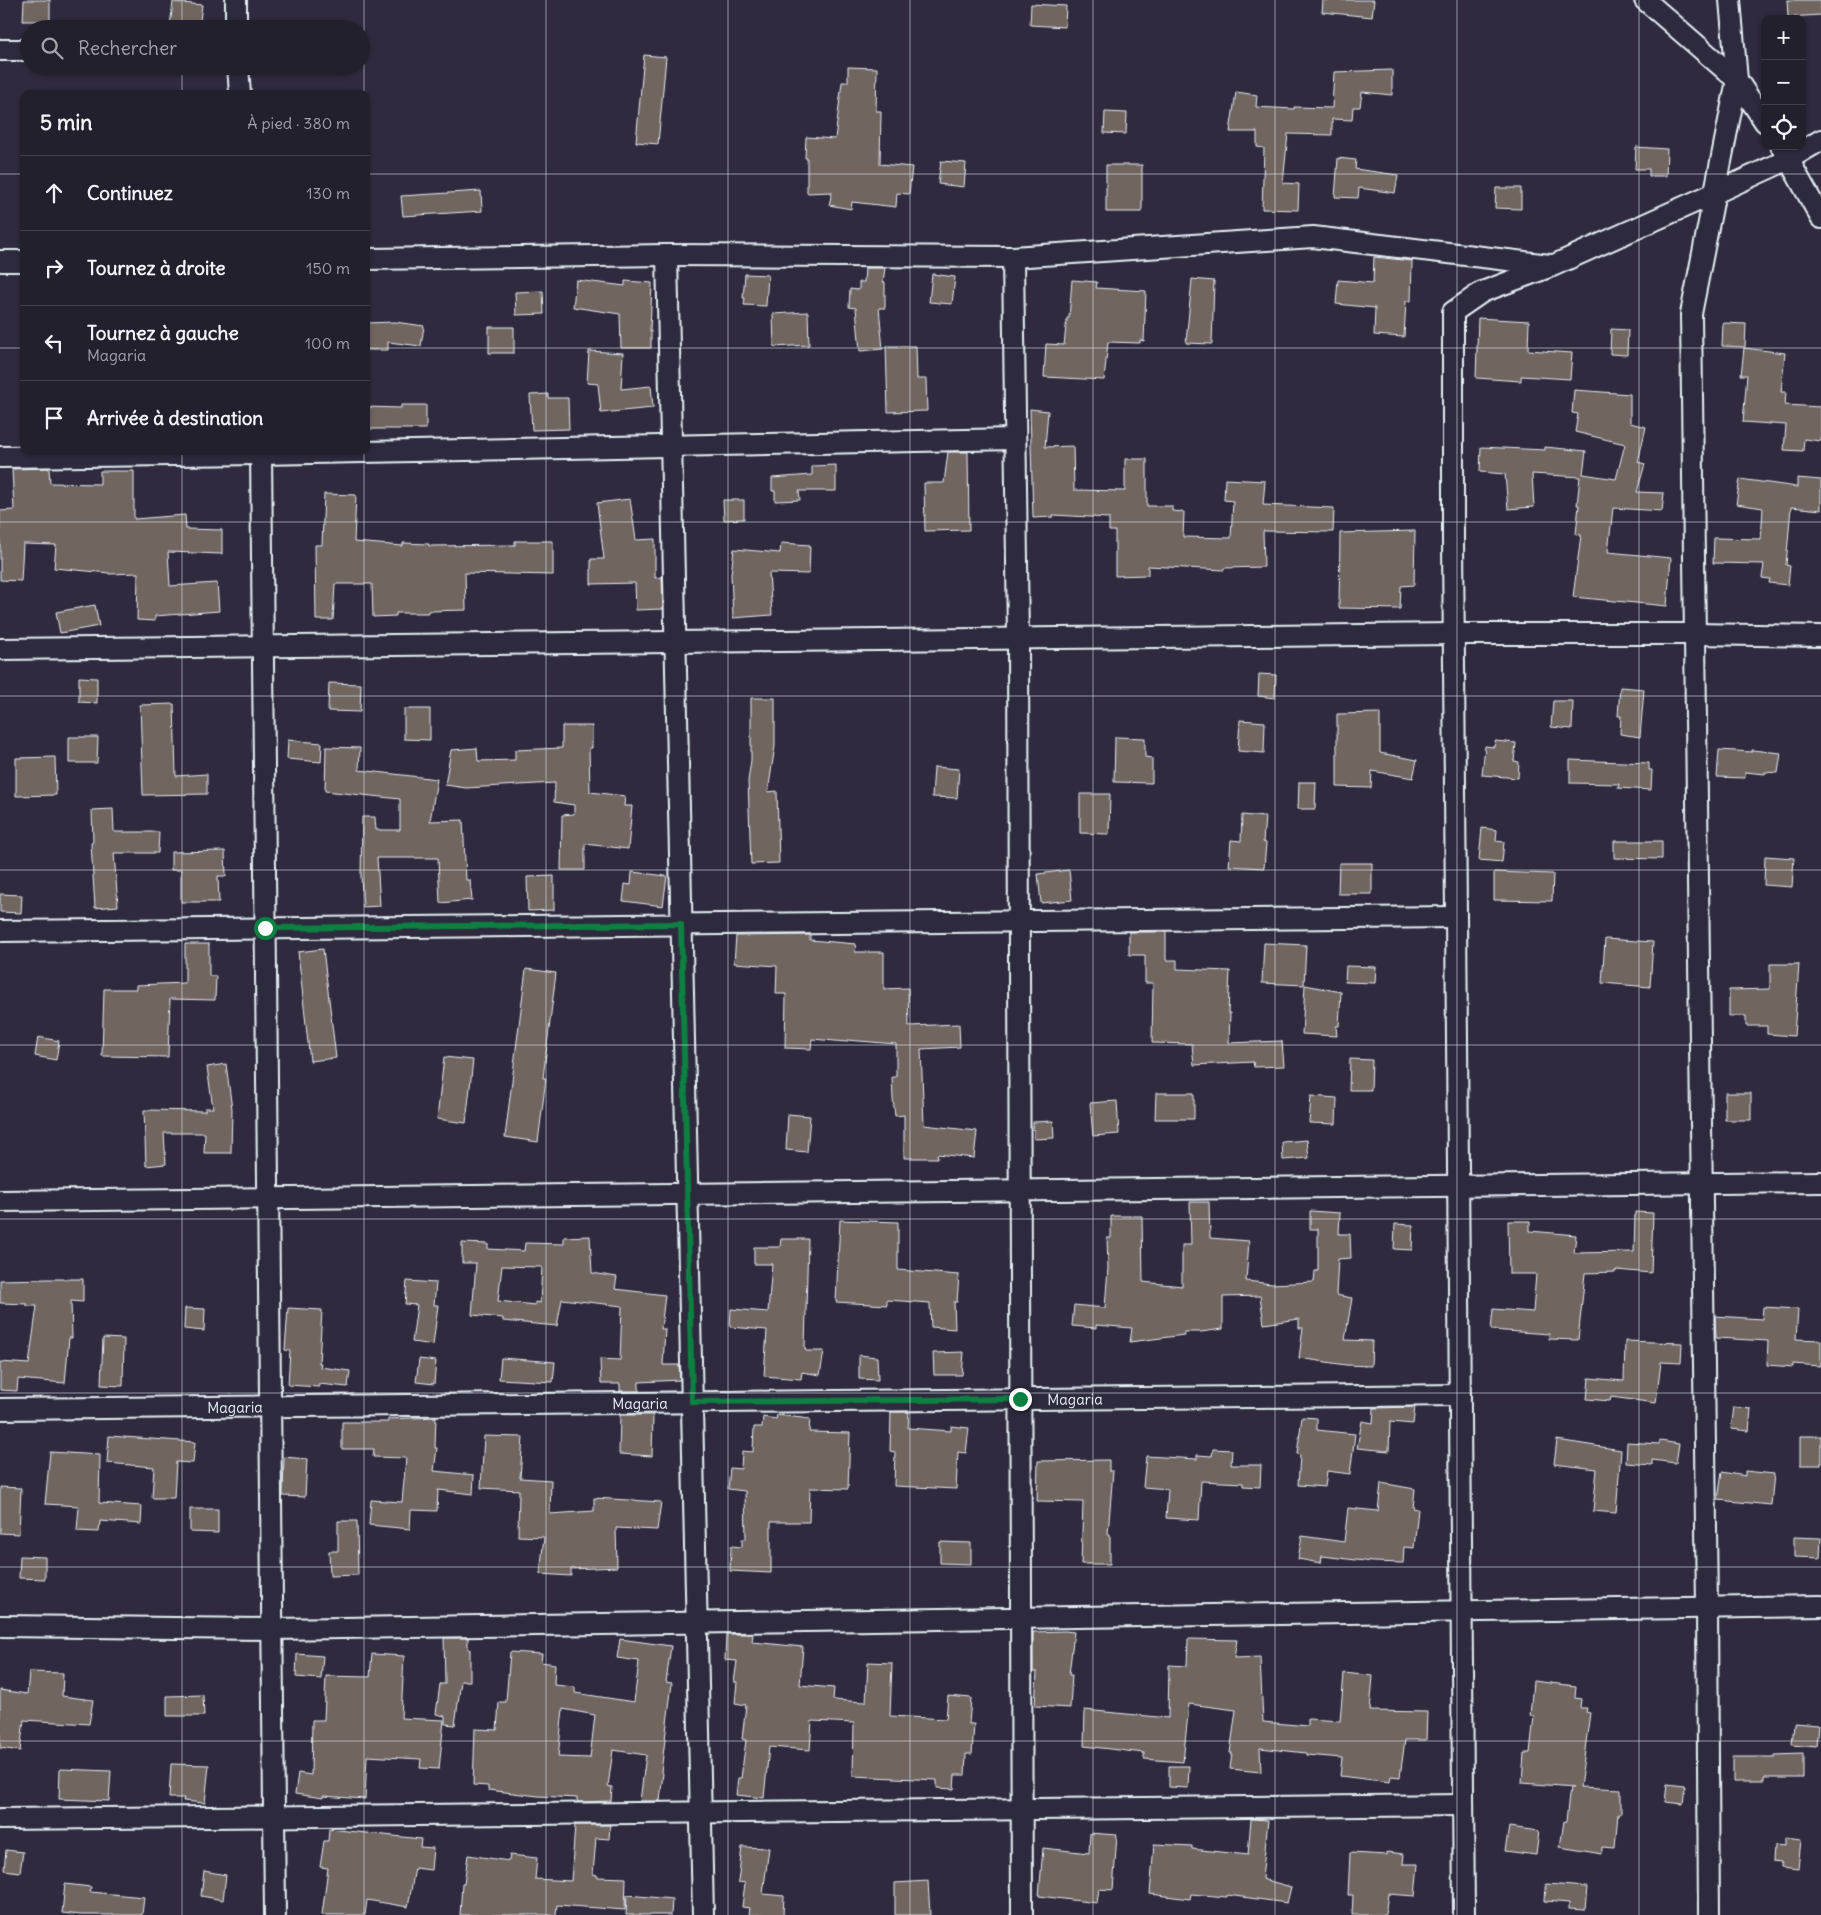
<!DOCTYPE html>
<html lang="fr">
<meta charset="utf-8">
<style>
:root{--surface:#23202e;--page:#2f2d3a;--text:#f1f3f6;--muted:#a3a3aa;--line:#403e4a}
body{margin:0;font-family:Delius,sans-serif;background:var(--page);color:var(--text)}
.controls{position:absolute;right:15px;top:15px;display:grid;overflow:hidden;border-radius:10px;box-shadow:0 1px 4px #0004}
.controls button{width:45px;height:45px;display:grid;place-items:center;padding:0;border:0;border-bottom:1px solid var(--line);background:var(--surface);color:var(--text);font:25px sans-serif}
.stop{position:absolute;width:15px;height:15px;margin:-11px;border:4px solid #0b8043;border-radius:50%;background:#fff}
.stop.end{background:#0b8043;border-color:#fff;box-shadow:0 1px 5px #0008}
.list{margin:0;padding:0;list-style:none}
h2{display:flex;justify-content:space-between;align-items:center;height:65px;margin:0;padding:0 20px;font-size:21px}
h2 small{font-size:16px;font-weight:400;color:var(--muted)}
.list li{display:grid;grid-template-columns:32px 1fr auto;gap:15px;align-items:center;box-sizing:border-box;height:75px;padding:0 20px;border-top:1px solid var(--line)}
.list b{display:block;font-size:19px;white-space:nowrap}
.list p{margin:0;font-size:16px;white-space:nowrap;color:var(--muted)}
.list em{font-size:16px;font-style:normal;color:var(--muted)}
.icon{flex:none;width:28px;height:28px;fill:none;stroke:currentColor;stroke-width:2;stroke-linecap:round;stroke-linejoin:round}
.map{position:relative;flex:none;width:1821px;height:1915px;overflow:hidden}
.search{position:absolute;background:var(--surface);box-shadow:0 1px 4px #0004;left:20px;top:20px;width:350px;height:55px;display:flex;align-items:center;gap:12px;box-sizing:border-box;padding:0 18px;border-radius:28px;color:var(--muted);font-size:19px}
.panel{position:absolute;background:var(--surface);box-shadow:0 1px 4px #0004;left:20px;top:90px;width:350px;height:365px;border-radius:10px}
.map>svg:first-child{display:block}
</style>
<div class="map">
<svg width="1821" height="1915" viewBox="0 0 1821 1915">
<rect width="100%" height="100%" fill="#2f2a3d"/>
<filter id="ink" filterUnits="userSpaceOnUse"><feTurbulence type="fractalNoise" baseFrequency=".02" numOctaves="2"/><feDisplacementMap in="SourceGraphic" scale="10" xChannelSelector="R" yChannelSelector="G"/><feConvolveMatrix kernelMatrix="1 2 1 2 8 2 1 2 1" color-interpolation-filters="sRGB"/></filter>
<g filter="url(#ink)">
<path fill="#716560" stroke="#e8f1f8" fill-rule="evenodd" d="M24,0H50V21H23Z
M1323,0H1374L1372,17L1322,12Z
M1787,0H1821V15L1788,17Z
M173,2L202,5L199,29L170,26Z
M1031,4L1066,6L1065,27L1030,25Z
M644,55L666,57L658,144L636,142Z
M848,67L877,68L876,111H881L880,164L912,167L909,194L897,193L896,207L852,202L851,209L829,205L832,192L807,193V158H805L806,137L835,139L842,82H848Z
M1392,70V95L1362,92L1360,107H1353L1352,120L1332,119V135L1288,134L1283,183L1299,184L1298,210L1262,209L1264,148L1257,147V132H1230L1236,92L1257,95L1256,107L1294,109V107L1332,108L1334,72Z
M1105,112L1127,113L1126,134L1104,133Z
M1636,147L1667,149L1666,176H1649V169H1635Z
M1338,158L1356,160L1355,169L1398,175L1395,193L1359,188L1358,198L1335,197Z
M941,161L966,163L964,187L938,184Z
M1106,165H1142V212H1106Z
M1496,188H1521V209L1495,208Z
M481,191L482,211L403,216L401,196Z
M1374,257L1412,261L1411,301H1406L1404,337L1374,335L1375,308L1336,304L1338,280L1373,283Z
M865,268H885L883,282H885V308H879L883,349L860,351L856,308L849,307L850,289L859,290V282H864Z
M745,274L768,275L766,306L744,305L745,298H743Z
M932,274L955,277L952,304L929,302Z
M1192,279L1214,281L1212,344L1186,343Z
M576,280L625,286V281L652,283L650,331H651V348H621L620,314L573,307Z
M1072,280L1097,282L1096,288L1146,291L1144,341L1140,340V343L1108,342L1104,380L1044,377L1046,344L1064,345L1067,318H1069Z
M543,291L544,314L516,315L515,292Z
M808,312L809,345L774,347L773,314Z
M1478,318L1529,321L1528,350L1572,353L1570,379L1521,376V381L1476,378Z
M395,322L424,326L421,346L388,342V350H366V323Z
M1723,323L1746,324L1745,347L1722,346Z
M489,327H514V353H489Z
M1611,329L1628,330L1627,355L1610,354Z
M886,346H916L917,379H926L927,411L888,412Z
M1744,348L1785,353L1781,392H1786L1785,405L1821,407V441L1804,439L1803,451L1784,450L1786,425L1743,422L1747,375H1741Z
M589,351L623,353L621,389L651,386L653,408L601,413L598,384L587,383Z
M1574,390L1630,394V423L1646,427L1638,462L1645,464L1637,492L1664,493L1662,511L1613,508L1608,552L1671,558L1667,606L1573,597L1581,535L1576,534L1579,505H1577L1580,477L1532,474L1534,507L1508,509L1505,474L1480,472L1481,447L1545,450V447L1586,451L1583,474L1616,479L1625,444L1575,432L1578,414L1572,413Z
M548,394V398H568L569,429L532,430L530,395Z
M401,405H426V429H366V407L401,408Z
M1030,409L1048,411L1045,447L1073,446L1074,490L1125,491V459H1147V506H1172V511L1184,512L1183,537L1231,538L1233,501L1224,500L1225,479L1265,481L1263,505L1334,508L1333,532L1263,531L1264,567L1224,568V570L1148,566V575L1115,576V531H1109V518L1053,515V517L1033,518Z
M948,452H968L969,530L925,531L924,483H944Z
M836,465V491H799L800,500L775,501V491H772V478L812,475V466Z
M49,468L50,483L100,484V471H134V519L185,515L186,529L222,530V554L168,552L170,586L217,583L219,611L155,616V621L137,620L138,573L109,574V573L54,568L56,545L23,544L21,581L0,580V511L14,510L12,469Z
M1797,478L1821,480V510L1791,507L1786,565L1790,566L1788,585L1769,583L1770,579L1762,578L1764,564L1713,563L1714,538L1761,539L1763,508L1736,504L1740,479L1797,487Z
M324,494L356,495L354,542L403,546V543L429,544V546L515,545V541H553V575L465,573L466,610L428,611V613H396V616L373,617L372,584H335L333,620H316L315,545H322Z
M630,499L636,540L655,539V578L662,577L663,609L636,610L635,583L591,584V559H604L597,503Z
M723,500H744V519L724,520Z
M1415,531L1414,585L1401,586L1400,609L1339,608L1340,533Z
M781,543L810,545L809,574L769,573L772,615L733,618L731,574L734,549L780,553Z
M95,605L99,626L60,633L56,612Z
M1259,674L1276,675L1275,698L1258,696Z
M79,677L97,678V703L79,702Z
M329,683L361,684L360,712L328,711Z
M1620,687L1644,689L1640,737L1620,734L1621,716H1618Z
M751,698H775V746L768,792L777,791L779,863L751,864L748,781L751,760Z
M1553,701H1573L1572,729L1551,727Z
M174,704L176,776L207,774V794L143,795L140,705Z
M404,709H430V740L404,739Z
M1380,713V753L1417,760L1413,778L1372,771L1371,788L1337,787V714Z
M1240,720L1265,722L1264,753L1238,751Z
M562,726H592V748H589L590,792L625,796L624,806H632L628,849L585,844V870H561L562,815L574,814V805L554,802L555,783L466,788L445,785L451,750L477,748L478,761L515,760V750L562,748Z
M69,737H98L97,763H69Z
M1115,737L1145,738V757L1152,758V783L1114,782Z
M288,740L322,743L321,762L287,759Z
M1495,741L1516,743L1514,761L1519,762L1518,778L1482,775L1485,746L1494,747Z
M326,747L360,748L359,770L437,779L430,821L463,820L466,880H470L472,900L440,903L438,858H377L380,906L363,907L361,876L362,817H375L376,830H400V799L325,791Z
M1719,750L1752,752V750L1781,753L1778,773L1765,772V774L1745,772V778L1717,777Z
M55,757L56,795L16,796V758Z
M1570,760L1649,763V770H1652L1651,790L1618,788L1619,784L1570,783Z
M934,767L959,769L957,798L932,797Z
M1299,782H1316L1315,809H1298Z
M1080,794H1110L1109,834L1080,833Z
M113,809L114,832H159L158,853H114L118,906L95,908L91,843L93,842L92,810Z
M1242,815L1265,817L1263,842L1266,843L1264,868L1229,866L1231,840L1241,841Z
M1482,828L1497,830L1496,841L1504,842L1502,862L1479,860Z
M1614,841H1662V859L1614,858Z
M225,851L226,876H218L219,902H181V870H171V852Z
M1765,856L1794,858L1792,887L1764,885Z
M1339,863H1372V894H1338Z
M1069,870L1072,900L1041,903L1038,874Z
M632,872L667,876L663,906L623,901L625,884L631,885Z
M1494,872L1553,874L1552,901L1494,900Z
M554,876V910L528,911L527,877Z
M0,894L22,895L21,913L0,912Z
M1129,932H1166V960H1177V969L1230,971L1228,1013H1230L1229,1043L1282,1041L1284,1066L1254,1067L1253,1062L1194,1065L1192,1044L1152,1043L1153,983H1145V955H1129Z
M810,935V940L856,944L855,952H884V989L908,988L909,1026L959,1024L960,1047L921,1049L924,1125L977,1131L974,1158L937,1154L938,1158H904V1115L895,1116L893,1099L892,1077H896V1044L847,1040V1042L812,1039L811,1049L785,1048L786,994H776L777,966L734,963L736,936Z
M1605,939L1653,942L1650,987L1602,983Z
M1264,943L1306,945L1304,985L1262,983Z
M185,944H209V976H216L215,1000L170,999L168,1057L102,1056L104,989H136V985L185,983Z
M323,949L336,1058L310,1061L298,952Z
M1770,964H1799L1794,1036L1767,1034V1026H1746V1016H1729V990L1770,989Z
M1346,966L1376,967L1375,983L1345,982Z
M526,969L556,973L543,1078H546L538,1142L505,1137Z
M1305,985L1341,992L1339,1026H1336L1337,1036L1302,1034Z
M38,1037L59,1041L56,1060L35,1056Z
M444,1057L473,1060L466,1123L437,1119Z
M1350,1059L1372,1060L1371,1090H1349Z
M226,1064L232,1109L231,1153H204L205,1133H164L166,1164L146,1166L144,1110L205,1111V1108H213L207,1067Z
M1156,1093H1194V1119H1155Z
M1725,1093H1751V1120H1725Z
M1311,1096L1337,1098L1336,1124L1309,1123Z
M1117,1101L1119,1134L1093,1136L1090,1103Z
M788,1114L810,1116L807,1152L786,1150Z
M1053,1121L1054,1138L1034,1139L1033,1122Z
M1307,1140L1309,1158L1283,1160L1282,1142Z
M1190,1202H1209L1210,1238L1249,1241L1246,1281L1272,1284L1314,1282L1315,1271H1318V1229H1310V1211L1340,1213L1339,1234H1350L1351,1258L1338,1259L1336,1295L1352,1298L1345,1340L1372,1341L1371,1366L1346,1365L1299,1358L1303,1328H1299V1319L1264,1324L1260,1296L1223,1297V1329L1201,1332H1184V1335L1130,1342L1132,1328L1096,1325V1328L1072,1326L1074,1305L1105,1308L1108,1268L1107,1238H1111V1216H1142L1143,1282L1182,1286V1245H1191Z
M1635,1212L1653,1213L1651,1273L1616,1270V1272L1585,1273L1578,1340L1549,1339V1334L1491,1330L1493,1309L1533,1312L1536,1274H1509L1508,1221H1530V1231L1576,1235L1574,1253L1634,1252Z
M840,1220L898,1222V1270L959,1275L957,1302H954L955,1329L931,1327L930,1303L887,1300V1305L836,1302Z
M1395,1224L1413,1225L1412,1250L1394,1249Z
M590,1236L592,1273L617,1277L615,1289L665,1295L661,1329H665L663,1365H679L680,1380L639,1382V1391H620V1384H601L600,1359L620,1360L622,1306L562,1299L557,1326L503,1321V1318L472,1315L476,1263H462V1243L488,1244V1249L524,1251L525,1243L564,1244V1237ZM502,1266L542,1267L540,1303L535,1302V1305L498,1301Z
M781,1239H808L805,1348L806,1351H824L820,1375L802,1372L801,1379L764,1376L767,1330L730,1327L731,1309L768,1312L772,1264H754V1247H780Z
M48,1279H83V1302L71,1301L72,1338H69L65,1383L18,1379L17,1391L0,1390V1362L29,1364L37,1306H27V1304L0,1303V1280Z
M407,1281L436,1283L434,1305H438L433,1345L412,1342L417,1305L405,1304Z
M1763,1307L1798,1309L1796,1339L1821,1340V1366L1793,1364V1367L1767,1365L1768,1341L1716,1338L1715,1316L1762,1319Z
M185,1308L205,1309L204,1331L184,1329Z
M288,1308L322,1310L319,1363H321L320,1367L350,1371L348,1387L319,1384V1387L288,1385L290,1351L285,1350Z
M103,1338L124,1339L123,1386L101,1385Z
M1625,1341L1682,1343L1681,1363L1661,1362L1656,1403L1611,1397L1610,1401L1587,1399L1589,1378L1624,1381Z
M964,1352L962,1375H934L933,1353Z
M859,1355L877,1357L878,1380L859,1379Z
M501,1358L555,1362L553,1382L499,1379Z
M419,1359L436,1361L434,1384L416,1382Z
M1415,1407L1413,1424L1390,1422L1389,1451L1357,1448L1362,1421L1373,1423L1374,1408Z
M1734,1407L1751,1409L1749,1431L1731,1429Z
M891,1412H909L908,1428L951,1431V1426L969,1428L966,1453L958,1452L956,1489L894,1486L895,1452L890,1451Z
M620,1415H653L652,1456L619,1454Z
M777,1415L810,1419L809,1432L850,1433L848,1489L810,1488L809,1522H771V1573L730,1571L731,1546L742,1547V1539H746L745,1491L728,1489L730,1468L741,1469L742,1451L753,1452L754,1427H762L763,1417L776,1419Z
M436,1417L435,1448H437L434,1471L474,1475L473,1494L438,1490L437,1511L411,1510L410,1529L369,1525L371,1500L402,1502L406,1458L373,1457L374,1449H342V1422H388V1419Z
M1302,1417L1317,1418V1430L1355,1434L1350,1474L1327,1471L1325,1487L1298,1485L1300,1455L1297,1454Z
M109,1436L195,1442L193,1463L176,1462L174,1498H152L154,1467L107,1463Z
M484,1436L523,1437L520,1478L551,1480L550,1514L594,1511V1498L661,1502L657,1530L616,1528L617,1567L571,1569V1576L540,1574L544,1537L518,1536L519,1490L481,1488Z
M1800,1436H1821V1465H1800Z
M1557,1440L1621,1450L1616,1513L1593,1511L1597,1469L1554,1464Z
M1660,1441L1679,1444L1676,1463L1652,1460V1465L1626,1463L1627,1442L1659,1444Z
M1213,1449L1232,1450L1231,1465H1261L1260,1487L1243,1486V1483L1201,1481L1199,1520L1166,1518L1168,1489L1143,1487L1146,1456L1197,1459V1455L1212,1456Z
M50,1452L100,1455L99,1503L142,1506L141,1524L100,1521L99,1532L77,1531L79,1506L45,1504Z
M284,1457L307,1459L305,1497L283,1496Z
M1109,1460V1471H1113L1108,1534H1110V1564H1081L1083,1502L1037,1501L1038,1461Z
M1745,1471L1774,1474L1771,1505L1718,1500L1722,1472L1745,1476Z
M1381,1483L1415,1489L1413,1508L1418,1509L1414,1548L1404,1547L1403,1563L1373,1562L1322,1556L1321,1563L1298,1559L1302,1536L1344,1542L1348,1508L1378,1511Z
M0,1487L21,1488L19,1534L0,1533Z
M190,1509H218V1533L190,1532Z
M338,1521H357L358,1575L330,1576L329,1551H338Z
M1794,1537L1821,1538L1820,1558L1794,1557Z
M940,1542L971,1543V1564L940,1563Z
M20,1556L45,1557V1579L19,1578Z
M1065,1631L1074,1632L1069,1675H1072L1070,1708L1035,1706L1037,1672H1033V1632Z
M726,1634H753L752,1642L803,1647L800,1685L834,1688L833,1700L866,1702L868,1662L892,1663L890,1716L946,1719L948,1696L971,1698L969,1724H974L972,1754H966L965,1775H955L954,1789L937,1788V1780L853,1776L854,1723L812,1721L810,1750L769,1747L764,1798L736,1795L738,1778H741L746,1740L742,1739L746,1705L735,1703L737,1682H734L737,1661L725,1660Z
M444,1638H468V1649H470V1681H461L455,1725L445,1724V1716L436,1714L440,1684H445Z
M620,1639L671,1646L666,1682L672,1683L661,1772L663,1773L660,1801H640L646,1755L613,1750L608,1786L612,1787L611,1801L577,1802V1798L538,1796L488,1790V1786L473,1785L475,1729L497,1730L499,1702H506L510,1652L542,1654L541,1662L555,1664L554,1685L575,1687V1693L634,1702L639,1661L617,1658ZM563,1709L595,1715L590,1758L558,1757Z
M1188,1639L1237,1640L1234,1658L1260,1657L1263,1722L1308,1726V1719L1340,1721L1344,1673L1373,1676L1370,1711L1427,1712L1426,1740H1405L1400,1777L1391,1776L1390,1782L1340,1776L1342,1758L1306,1755V1753L1260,1748L1261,1772L1230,1769L1232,1753H1230L1236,1710L1189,1704L1183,1762L1144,1759V1753L1084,1746L1085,1710L1168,1718L1169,1665L1187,1666Z
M297,1654L323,1656L321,1679L296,1677Z
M372,1654L404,1656L401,1718L444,1720L439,1769L420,1768L421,1759L367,1756L365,1799L323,1796V1798L295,1794L298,1773L311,1775L312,1720H324L326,1676L370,1677Z
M29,1672L63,1673L62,1696L93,1700L89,1724L24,1720L20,1751L0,1748V1690L27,1694Z
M1533,1681L1576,1686L1575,1698L1581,1699L1580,1708H1587L1586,1712L1590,1713L1580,1787L1621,1789V1813H1618L1615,1848L1602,1847V1854L1560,1847L1564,1821H1566L1570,1787H1573L1522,1783L1524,1753H1530L1534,1716H1530Z
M203,1695L204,1716H167V1696Z
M1794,1723L1818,1725L1816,1747L1792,1745Z
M1803,1754V1778H1764V1782H1733V1757H1774V1755Z
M171,1764L209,1765L205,1803L183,1801L184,1798H169Z
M1169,1766H1189L1188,1788L1169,1787Z
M60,1769L111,1771L109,1801L59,1799Z
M1667,1784L1685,1786L1683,1804L1665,1802Z
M1251,1819L1268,1820L1262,1879L1291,1887L1287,1903L1227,1895V1897L1191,1894L1190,1899L1150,1894L1154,1844L1192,1846V1849L1248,1855Z
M575,1825H610L609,1839L596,1838L593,1874L597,1875V1877L626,1878L625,1910L557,1905L556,1915H460L462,1884H464L468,1855L509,1861L510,1855L537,1858L535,1879L571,1881Z
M1509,1827L1539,1831L1536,1855L1505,1851Z
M329,1829L421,1839L420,1847L433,1848L431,1870L415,1868L408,1907L367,1900L365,1915H322L328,1868L320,1867L324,1841H328Z
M1090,1833L1117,1835L1113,1890L1099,1889L1097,1903L1039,1896L1043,1848L1089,1853Z
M1784,1838L1801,1840L1798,1869L1782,1867V1863L1773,1862L1774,1845L1784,1846Z
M742,1847L769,1848L763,1894L784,1896L783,1915H749L750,1908L742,1907L745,1883L738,1882Z
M6,1850L23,1852L20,1872L4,1870Z
M1387,1852L1404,1854L1403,1864H1418L1415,1896L1388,1894L1385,1915H1352L1353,1895H1348L1350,1853L1387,1855Z
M204,1871L226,1875L223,1900L201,1896Z
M928,1881L930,1915H895V1883Z
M65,1884L91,1887L90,1892L144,1897L142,1915H81L62,1913Z
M1546,1884L1587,1887L1585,1910L1569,1909V1903L1545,1901Z
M627,1895L672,1899L671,1915H626Z"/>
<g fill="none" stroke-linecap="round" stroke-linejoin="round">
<g stroke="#e8f1f8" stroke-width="24">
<g id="street">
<path d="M236,0V29"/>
<path d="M1645,0L1737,80L1765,122"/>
<path d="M0,50H29"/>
<path d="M238,66L240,94"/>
<path d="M1781,146L1821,218"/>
<path d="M667,255L703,1915"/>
<path d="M1013,257L1018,638L1022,1915"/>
<path d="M366,259L667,255L1013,257L1313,237L1550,265"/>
<path d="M0,261H24"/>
<path d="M261,451L275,1915"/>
<path d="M0,457L261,454L1015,439"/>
<path d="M0,649L1454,634H1695L1821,636"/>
<path d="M0,931L1456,917"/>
<path d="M0,1201L1821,1182"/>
<path id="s1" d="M0,1409L1460,1395"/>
<path d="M0,1626L272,1629L1821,1606"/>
<path d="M0,1819L1463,1805"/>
<path d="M1464,1915L1453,540V312L1482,292L1552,266L1715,193L1789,159L1821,140"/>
<path d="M1709,1915L1707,1608L1691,314L1737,80L1730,0"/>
</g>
</g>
<use href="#street" stroke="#2f2a3d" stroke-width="20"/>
</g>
</g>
<g fill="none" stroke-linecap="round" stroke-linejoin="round" filter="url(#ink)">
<path stroke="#0b8043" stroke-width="6" d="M265,928L681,924L692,1402L1020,1399"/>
</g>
<path fill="none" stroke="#e8f1f8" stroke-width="1" stroke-opacity="0.55" d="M182,0V29M364,0V94M546,0V1915M728,0V1915M910,0V1915M1093,0V1915M1275,0V1915M1457,0V1915M1639,0V1915M182,66V94M0,174H24M366,174H1821M0,348H24M366,348H1821M182,451V1915M364,451V1915M0,522H1821M0,696H1821M0,870H1821M0,1045H1821M0,1219H1821M0,1393H1821M0,1567H1821M0,1741H1821"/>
<g text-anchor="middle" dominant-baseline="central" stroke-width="4" stroke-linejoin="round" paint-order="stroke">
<g font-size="15" fill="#e8f1f8" stroke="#2f2a3d">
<text stroke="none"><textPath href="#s1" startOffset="1075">Magaria</textPath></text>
<text stroke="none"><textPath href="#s1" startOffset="640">Magaria</textPath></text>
<text stroke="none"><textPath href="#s1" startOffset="235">Magaria</textPath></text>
</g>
</g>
</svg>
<div class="controls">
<button>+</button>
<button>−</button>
<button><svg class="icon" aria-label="locate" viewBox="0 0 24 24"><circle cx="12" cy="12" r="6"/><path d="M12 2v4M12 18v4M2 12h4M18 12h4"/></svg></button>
</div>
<div class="stop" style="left:265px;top:928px"></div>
<div class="stop end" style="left:1020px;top:1399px"></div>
<div class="search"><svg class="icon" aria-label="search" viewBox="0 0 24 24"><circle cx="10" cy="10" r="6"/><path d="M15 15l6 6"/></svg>Rechercher</div>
<section class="panel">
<h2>5 min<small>À pied · 380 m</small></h2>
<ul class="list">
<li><svg class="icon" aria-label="ahead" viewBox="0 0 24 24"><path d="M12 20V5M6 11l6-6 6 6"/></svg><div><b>Continuez</b></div><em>130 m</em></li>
<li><svg class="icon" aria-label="right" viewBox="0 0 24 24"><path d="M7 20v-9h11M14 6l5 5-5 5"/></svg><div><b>Tournez à droite</b></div><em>150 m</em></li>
<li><svg class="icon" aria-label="left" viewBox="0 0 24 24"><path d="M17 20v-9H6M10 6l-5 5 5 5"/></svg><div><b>Tournez à gauche</b><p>Magaria</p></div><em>100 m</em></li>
<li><svg class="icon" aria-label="arrive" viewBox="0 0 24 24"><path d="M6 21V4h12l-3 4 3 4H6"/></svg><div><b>Arrivée à destination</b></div></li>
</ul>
</section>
</div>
